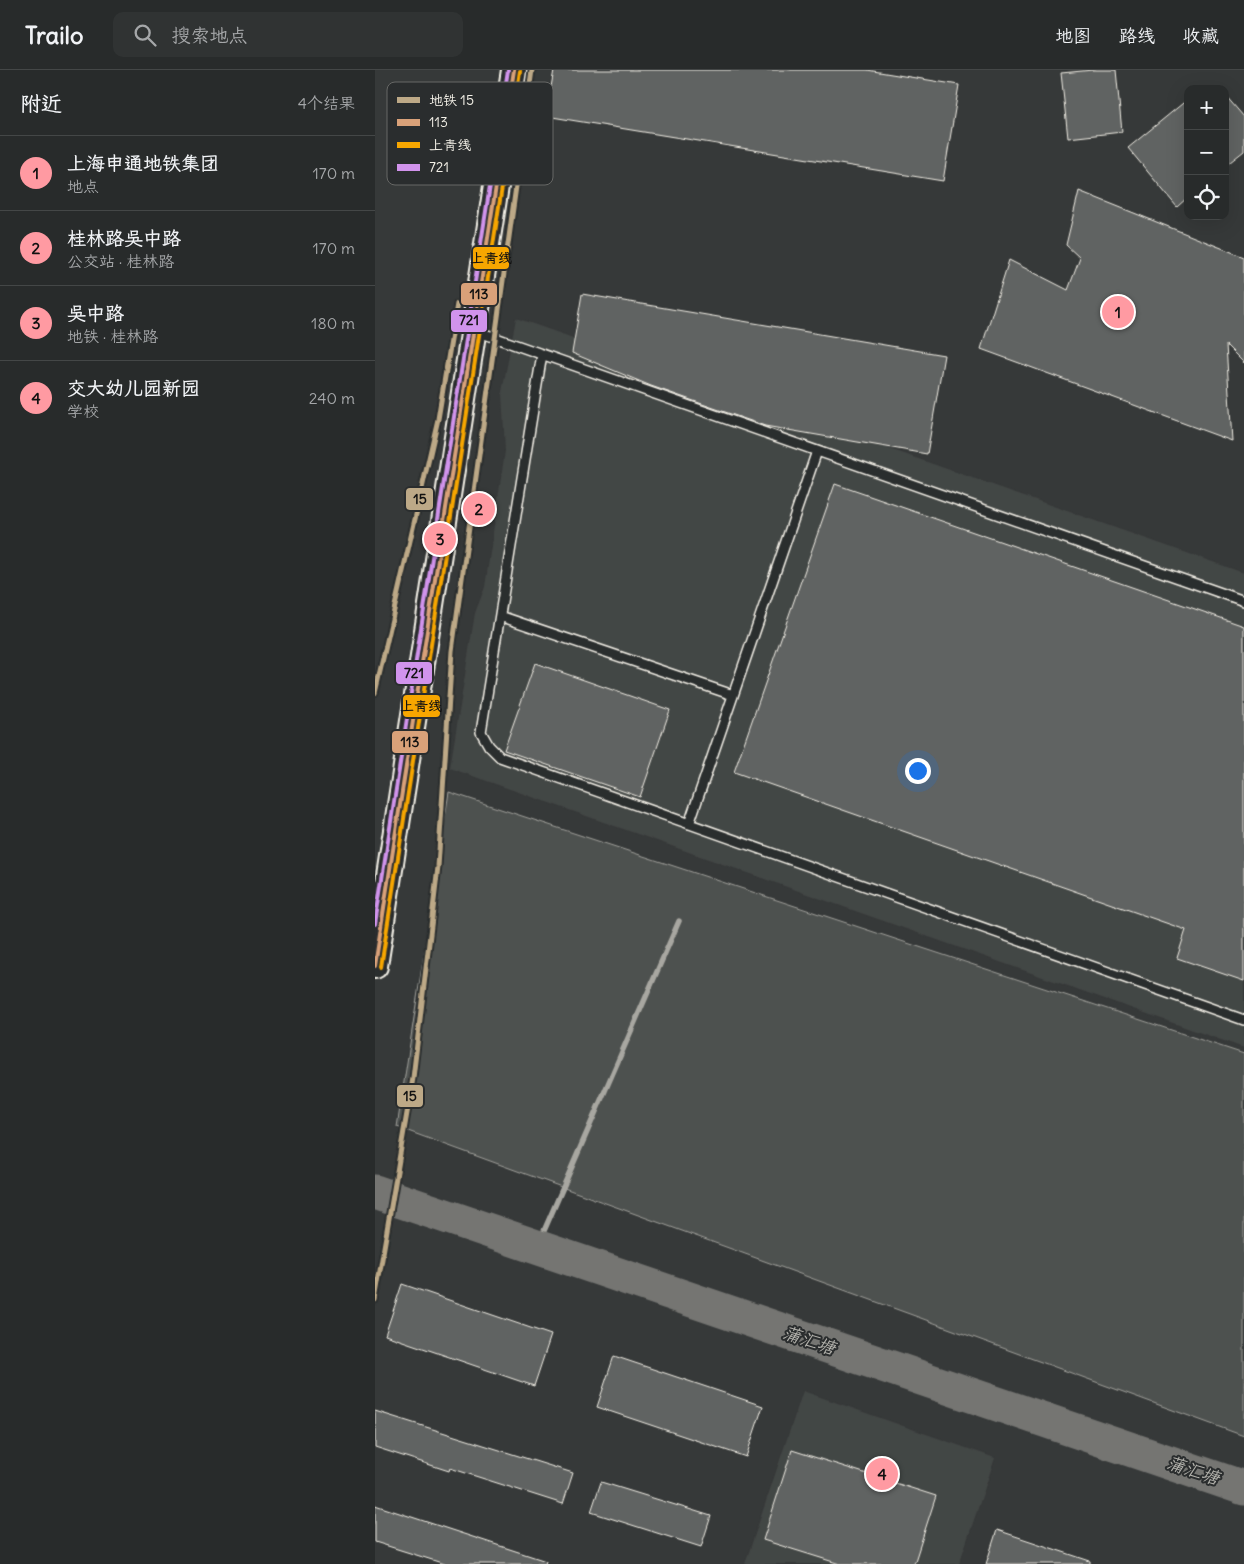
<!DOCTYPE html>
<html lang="zh">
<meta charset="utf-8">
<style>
:root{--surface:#282b2b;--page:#303333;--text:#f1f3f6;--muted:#a5a7a9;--line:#444747;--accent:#ff9aa2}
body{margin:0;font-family:Delius,"LXGW WenKai TC",sans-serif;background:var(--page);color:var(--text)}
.controls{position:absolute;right:15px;top:15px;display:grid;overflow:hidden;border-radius:10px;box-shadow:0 5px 20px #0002}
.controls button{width:45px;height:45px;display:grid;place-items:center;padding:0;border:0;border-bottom:1px solid var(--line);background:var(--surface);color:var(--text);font:25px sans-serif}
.you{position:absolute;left:542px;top:700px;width:18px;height:18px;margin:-12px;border:4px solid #fff;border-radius:50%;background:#1a73e8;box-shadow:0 0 0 8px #1a73e833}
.badge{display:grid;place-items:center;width:32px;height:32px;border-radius:50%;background:var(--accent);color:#111;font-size:16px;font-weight:700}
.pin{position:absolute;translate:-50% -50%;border:2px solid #fff;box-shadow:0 1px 5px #0006}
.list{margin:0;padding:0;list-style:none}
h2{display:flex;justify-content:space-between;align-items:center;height:65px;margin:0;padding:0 20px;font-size:21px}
h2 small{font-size:16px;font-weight:400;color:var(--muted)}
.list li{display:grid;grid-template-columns:32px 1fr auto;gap:15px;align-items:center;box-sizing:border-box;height:75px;padding:0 20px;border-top:1px solid var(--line)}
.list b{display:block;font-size:19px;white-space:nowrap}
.list p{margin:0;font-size:16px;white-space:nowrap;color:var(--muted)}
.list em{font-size:16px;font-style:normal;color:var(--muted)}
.icon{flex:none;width:28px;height:28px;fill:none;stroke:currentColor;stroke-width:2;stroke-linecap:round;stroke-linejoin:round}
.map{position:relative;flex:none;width:869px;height:1494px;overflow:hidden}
header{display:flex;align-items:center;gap:30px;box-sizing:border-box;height:70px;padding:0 25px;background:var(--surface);border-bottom:1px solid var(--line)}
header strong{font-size:24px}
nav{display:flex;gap:28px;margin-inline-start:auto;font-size:18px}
.search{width:350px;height:45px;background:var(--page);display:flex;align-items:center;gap:12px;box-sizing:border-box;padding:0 18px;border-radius:10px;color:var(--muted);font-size:19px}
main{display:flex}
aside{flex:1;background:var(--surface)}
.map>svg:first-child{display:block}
</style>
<header>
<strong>Trailo</strong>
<div class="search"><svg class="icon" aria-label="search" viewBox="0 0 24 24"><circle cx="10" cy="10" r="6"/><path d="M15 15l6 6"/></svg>搜索地点</div>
<nav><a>地图</a><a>路线</a><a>收藏</a></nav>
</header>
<main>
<aside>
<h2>附近<small>4个结果</small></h2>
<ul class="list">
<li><span class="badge">1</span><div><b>上海申通地铁集团</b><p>地点</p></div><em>170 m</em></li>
<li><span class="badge">2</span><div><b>桂林路吴中路</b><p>公交站 · 桂林路</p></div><em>170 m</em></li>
<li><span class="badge">3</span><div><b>吴中路</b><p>地铁 · 桂林路</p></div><em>180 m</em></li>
<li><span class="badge">4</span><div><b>交大幼儿园新园</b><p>学校</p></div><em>240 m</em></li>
</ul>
</aside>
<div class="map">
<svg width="869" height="1494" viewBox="0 0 869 1494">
<rect width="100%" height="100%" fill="#363939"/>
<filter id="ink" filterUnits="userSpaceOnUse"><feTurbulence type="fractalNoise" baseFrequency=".02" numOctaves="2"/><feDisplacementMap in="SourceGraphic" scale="10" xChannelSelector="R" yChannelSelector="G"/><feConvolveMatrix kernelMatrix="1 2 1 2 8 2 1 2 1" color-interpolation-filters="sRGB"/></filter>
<g filter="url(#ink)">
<path fill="#434645" d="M141,248L869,503V978L75,698L100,543L110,517L130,381L127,322Z
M428,1321L620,1388L584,1494H370Z"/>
<path fill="#4e514f" stroke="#a1a19c" d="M74,722L869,984V1366L22,1057Z"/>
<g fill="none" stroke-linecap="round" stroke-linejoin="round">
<path stroke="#a8a7a1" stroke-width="5.5" d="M162,1177L304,851"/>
<path stroke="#757572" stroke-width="35" d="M0,1122L869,1418"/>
</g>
<path fill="#616362" stroke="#f4f1e8" d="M179,0H492L584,15L568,111L171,46Z
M718,0H741L747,62L693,68L686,3Z
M850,25L869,47V81L850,96Z
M813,29V127L802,137L753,78Z
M704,121L869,187V293L851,275L857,371L606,279L634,190L693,220L705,188L691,175Z
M207,224L569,285L552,384L390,356L276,316L197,283Z
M460,414L869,556V911L802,888L811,860L359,702Z
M160,593L295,640L265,727L129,680Z
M27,1214L176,1265L159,1316L10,1265Z
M239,1286L388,1336L371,1387L222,1337Z
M0,1341L198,1403L188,1434L75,1398L74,1401L0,1377Z
M417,1380L561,1426L539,1494H465L388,1470Z
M226,1412L336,1446L326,1477L216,1442Z
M0,1435L171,1491L170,1494H70L0,1472Z
M622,1460L715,1491V1494H611Z"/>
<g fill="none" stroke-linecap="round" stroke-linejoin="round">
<g stroke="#f4f1e8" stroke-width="12">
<path id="lane" d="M101,261L869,531
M167,284L106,662L114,676L125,687L869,950
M125,546L358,625
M314,754L442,381"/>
</g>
<g stroke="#f4f1e8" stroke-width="28">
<path id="secondary" d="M0,896C44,597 95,299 139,0"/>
</g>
<use href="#lane" stroke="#2a2d2e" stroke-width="9"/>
<use href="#secondary" stroke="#2a2d2e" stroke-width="24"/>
<g stroke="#2a2d2e" stroke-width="8">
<path id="bus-1" d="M0,896L139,0"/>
</g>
<g stroke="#2a2d2e" stroke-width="8">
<path id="bus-2" d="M6,897L145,1"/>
</g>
<g stroke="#2a2d2e" stroke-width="8">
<path id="bus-3" d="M0,854L133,0"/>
</g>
<use href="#bus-1" stroke="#d9a179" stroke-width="4"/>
<use href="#bus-2" stroke="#f7a600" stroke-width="4"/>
<use href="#bus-3" stroke="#d193ec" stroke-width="4"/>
<g stroke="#2a2d2e" stroke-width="9">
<path id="metro-1" d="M0,623L63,349L82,234
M0,1230L38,1008L63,797L77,581L157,0"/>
</g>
<use href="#metro-1" stroke="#bda987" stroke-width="5"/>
</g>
</g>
<g text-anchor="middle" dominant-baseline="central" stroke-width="4" stroke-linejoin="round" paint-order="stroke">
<g font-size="18" font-style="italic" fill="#b4b3ad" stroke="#2a2d2e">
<text transform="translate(434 1270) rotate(19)">蒲汇塘</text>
<text transform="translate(818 1400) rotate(19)">蒲汇塘</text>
</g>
</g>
<rect x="12" y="12" width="166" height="103" rx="8" fill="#2a2d2e" stroke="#676866" stroke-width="1"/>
<rect x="22" y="27" width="23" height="6" fill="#bda987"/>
<rect x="22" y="49" width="23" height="7" fill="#d9a179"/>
<rect x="22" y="72" width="23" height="6" fill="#f7a600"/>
<rect x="22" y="94" width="23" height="7" fill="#d193ec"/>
<g font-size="14" fill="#f4f1e8">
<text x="54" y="35">地铁 15</text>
<text x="54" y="57">113</text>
<text x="54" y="80">上青线</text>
<text x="54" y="102">721</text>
</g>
<g stroke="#2a2d2e" stroke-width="2">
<rect x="97" y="176" width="38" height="24" rx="5" fill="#f7a600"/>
<rect x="85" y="212" width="38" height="24" rx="5" fill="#d9a179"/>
<rect x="75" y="239" width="38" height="24" rx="5" fill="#d193ec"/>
<rect x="30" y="417" width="29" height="24" rx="5" fill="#bda987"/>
<rect x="20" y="591" width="38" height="24" rx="5" fill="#d193ec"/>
<rect x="27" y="624" width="39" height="24" rx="5" fill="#f7a600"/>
<rect x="16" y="660" width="38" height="24" rx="5" fill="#d9a179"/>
<rect x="21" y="1014" width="28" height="24" rx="5" fill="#bda987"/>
</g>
<g font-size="14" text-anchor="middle" font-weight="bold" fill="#111">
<text x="116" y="193">上青线</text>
<text x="104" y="229">113</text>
<text x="94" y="255">721</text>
<text x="45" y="434">15</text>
<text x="39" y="608">721</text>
<text x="46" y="641">上青线</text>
<text x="35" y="677">113</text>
<text x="35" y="1031">15</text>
</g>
</svg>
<div class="controls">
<button>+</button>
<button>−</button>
<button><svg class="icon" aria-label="locate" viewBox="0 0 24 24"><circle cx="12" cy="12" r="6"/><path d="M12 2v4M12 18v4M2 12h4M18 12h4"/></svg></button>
</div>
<div class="you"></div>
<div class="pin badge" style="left:743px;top:242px">1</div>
<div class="pin badge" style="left:104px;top:439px">2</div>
<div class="pin badge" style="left:65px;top:469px">3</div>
<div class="pin badge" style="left:507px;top:1404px">4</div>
</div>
</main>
